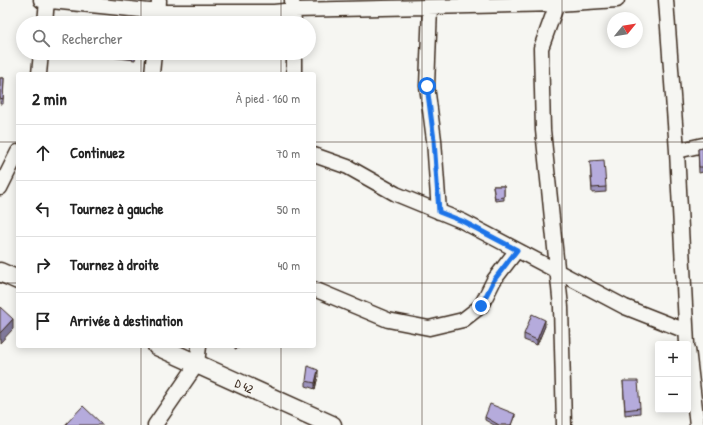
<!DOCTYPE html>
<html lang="fr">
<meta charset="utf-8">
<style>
:root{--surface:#fff;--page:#f6f6f6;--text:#222;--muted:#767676;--line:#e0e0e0}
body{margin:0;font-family:"Patrick Hand",sans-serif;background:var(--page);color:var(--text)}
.controls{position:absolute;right:12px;bottom:12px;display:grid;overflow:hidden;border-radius:4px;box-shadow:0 2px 10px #0003}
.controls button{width:36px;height:36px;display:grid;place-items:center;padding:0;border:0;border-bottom:1px solid var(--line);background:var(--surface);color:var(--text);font:20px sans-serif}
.compass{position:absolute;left:607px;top:12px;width:36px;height:36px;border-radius:50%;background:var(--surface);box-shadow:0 2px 10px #0003;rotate:60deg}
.stop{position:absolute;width:12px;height:12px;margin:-9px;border:3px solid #1a73e8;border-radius:50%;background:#fff}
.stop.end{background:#1a73e8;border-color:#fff;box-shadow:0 1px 4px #0008}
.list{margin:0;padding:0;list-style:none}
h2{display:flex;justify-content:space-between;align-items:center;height:52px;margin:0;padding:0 16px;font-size:17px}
h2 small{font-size:13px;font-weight:400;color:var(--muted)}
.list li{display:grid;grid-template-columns:26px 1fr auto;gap:12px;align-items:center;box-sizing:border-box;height:56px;padding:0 16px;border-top:1px solid var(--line)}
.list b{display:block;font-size:15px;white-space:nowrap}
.list em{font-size:13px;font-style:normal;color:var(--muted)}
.icon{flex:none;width:22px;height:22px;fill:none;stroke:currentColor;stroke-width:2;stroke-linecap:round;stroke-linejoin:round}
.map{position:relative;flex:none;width:703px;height:425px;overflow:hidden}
.search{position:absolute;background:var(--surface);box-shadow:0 2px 10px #0003;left:16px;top:16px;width:300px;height:44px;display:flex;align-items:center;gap:10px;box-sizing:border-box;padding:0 14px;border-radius:22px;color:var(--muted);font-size:15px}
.panel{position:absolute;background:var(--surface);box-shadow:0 2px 10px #0003;left:16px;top:72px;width:300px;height:276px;border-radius:4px}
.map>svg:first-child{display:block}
</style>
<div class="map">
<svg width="703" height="425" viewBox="0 0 703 425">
<rect width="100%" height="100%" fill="#f6f6f2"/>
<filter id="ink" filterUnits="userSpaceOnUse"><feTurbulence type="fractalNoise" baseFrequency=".025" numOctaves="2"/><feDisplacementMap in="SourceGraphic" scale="8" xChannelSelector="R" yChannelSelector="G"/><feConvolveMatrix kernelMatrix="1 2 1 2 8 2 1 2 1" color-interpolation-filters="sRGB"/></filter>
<g filter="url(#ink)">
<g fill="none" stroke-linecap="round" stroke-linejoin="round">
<g stroke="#3b2a1e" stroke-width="17">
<path id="minor" d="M41,0L160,12H274L294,10L557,4L617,0
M292,0L294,23
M666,0L677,151L687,344
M557,4L541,48L543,130L561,307L564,425
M430,7L427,86L434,140L439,212
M45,23L47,0
M158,23L159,0
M294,53V74
M39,74L41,53
M152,74L154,53
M677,151L703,145
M314,155L348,167L396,194L462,221L625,307L686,331
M0,188L18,152
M314,289L388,320L429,328L463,320L481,306L494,280L517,250
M688,349L697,425
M155,425L197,364L199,346"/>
</g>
<g stroke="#3b2a1e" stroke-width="21">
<g id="tertiary">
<path d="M0,272L18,280"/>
<path id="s1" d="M157,346L332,425"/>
</g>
</g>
<use href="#minor" stroke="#f6f6f2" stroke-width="14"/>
<use href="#tertiary" stroke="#f6f6f2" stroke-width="18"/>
</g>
<path fill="#9c93bd" stroke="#3b2a1e" d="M102,53H136L135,60L102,56Z
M0,78H4L3,104H0Z
M703,148V172L699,173L698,149Z
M590,161L606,187V192L592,193Z
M493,186H504V200L495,201Z
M545,326L537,345L524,340V334Z
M318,376L315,389L306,386V381Z
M623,381L640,408V413L625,415Z
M485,417H515L512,425H494L485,420Z"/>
<path fill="#7f789a" stroke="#3b2a1e" d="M13,319V329L0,343V333Z
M545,320V326L537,345V340Z
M235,346H244L235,349Z
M318,370V376L315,389V383Z
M515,414V417L512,425H511Z"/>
<path fill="#b5abdc" stroke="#3b2a1e" d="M125,53H135V54Z
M0,78H4L3,99L0,98Z
M703,148V167H699L698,149Z
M604,160L606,187L592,188L590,161Z
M493,186H504V197L495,198Z
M0,307L13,319L0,333Z
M532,314L545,320L537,340L524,334Z
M308,366L318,370L315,383L306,381Z
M623,381H638L640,408L625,410Z
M490,404L515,414L511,425H499L485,417Z
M83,406L103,425H65Z"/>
</g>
<g fill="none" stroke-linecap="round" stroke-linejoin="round" filter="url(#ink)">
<path stroke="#1a73e8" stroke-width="5" d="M427,86L434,140L439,212L462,221L517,250L494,280L481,306"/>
</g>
<path fill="none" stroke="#3b2a1e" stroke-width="1" stroke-opacity="0.55" d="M141,0V23M281,0V23M422,0V425M562,0V425M141,53V74M281,53V74M0,142H18M314,142H703M0,283H18M314,283H703M141,346V425M281,346V425"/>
<g text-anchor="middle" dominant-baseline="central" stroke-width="3" stroke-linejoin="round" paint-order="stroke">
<g font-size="12" fill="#3b2a1e" stroke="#f6f6f2">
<text stroke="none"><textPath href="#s1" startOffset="96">D 42</textPath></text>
</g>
</g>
</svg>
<div class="controls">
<button>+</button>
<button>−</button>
</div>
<svg class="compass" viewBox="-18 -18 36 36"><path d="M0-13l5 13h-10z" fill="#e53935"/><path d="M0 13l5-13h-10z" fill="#767676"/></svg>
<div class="stop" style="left:427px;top:86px"></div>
<div class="stop end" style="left:481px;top:306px"></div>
<div class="search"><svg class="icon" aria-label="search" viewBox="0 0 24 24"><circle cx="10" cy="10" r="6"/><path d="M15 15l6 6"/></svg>Rechercher</div>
<section class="panel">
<h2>2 min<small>À pied · 160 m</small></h2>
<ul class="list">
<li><svg class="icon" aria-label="ahead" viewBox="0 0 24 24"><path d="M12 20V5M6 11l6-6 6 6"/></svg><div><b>Continuez</b></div><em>70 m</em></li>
<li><svg class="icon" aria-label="left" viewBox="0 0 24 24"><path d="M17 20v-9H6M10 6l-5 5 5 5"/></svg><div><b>Tournez à gauche</b></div><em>50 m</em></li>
<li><svg class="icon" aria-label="right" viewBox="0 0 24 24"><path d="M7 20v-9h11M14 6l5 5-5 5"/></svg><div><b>Tournez à droite</b></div><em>40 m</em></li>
<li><svg class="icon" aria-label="arrive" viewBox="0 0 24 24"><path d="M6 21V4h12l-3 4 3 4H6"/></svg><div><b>Arrivée à destination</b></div></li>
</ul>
</section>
</div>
